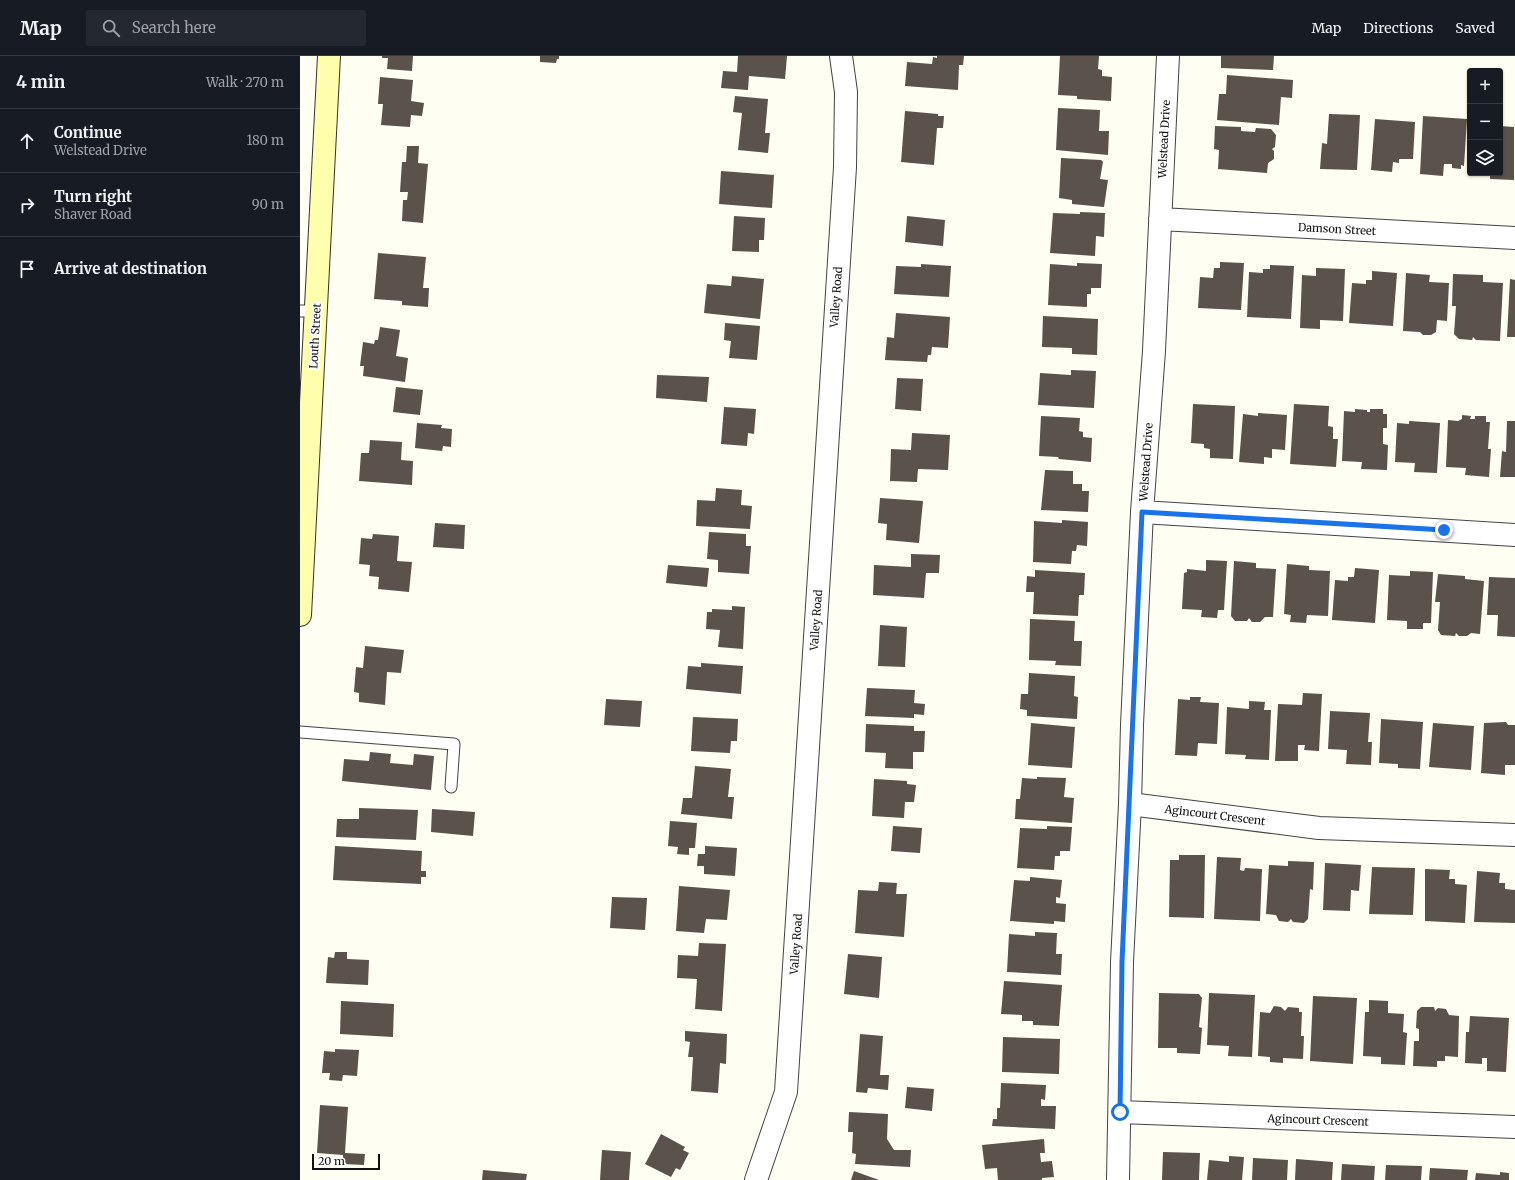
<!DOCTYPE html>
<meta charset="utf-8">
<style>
:root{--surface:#171b24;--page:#242831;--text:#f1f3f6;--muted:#9ea1a6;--line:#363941}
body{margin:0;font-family:Merriweather,serif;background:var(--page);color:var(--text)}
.controls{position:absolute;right:12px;top:12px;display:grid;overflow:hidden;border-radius:4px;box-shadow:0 1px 3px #0004}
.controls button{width:36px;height:36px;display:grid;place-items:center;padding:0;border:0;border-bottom:1px solid var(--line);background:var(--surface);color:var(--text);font:20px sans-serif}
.scale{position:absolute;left:12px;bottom:10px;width:68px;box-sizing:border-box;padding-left:4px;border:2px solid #101010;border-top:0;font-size:11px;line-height:14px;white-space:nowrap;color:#101010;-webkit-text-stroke:3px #fff;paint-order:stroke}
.stop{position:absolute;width:12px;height:12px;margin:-9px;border:3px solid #1a73e8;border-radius:50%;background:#fff}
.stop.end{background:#1a73e8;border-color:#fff;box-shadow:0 1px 4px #0008}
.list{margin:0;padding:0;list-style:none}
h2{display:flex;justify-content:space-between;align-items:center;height:52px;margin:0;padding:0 16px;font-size:17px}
h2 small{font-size:13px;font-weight:400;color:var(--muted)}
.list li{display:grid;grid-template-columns:26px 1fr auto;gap:12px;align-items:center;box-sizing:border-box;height:64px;padding:0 16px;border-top:1px solid var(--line)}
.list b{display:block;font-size:15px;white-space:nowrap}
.list p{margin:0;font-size:13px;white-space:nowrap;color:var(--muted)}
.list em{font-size:13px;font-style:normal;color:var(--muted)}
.icon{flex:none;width:22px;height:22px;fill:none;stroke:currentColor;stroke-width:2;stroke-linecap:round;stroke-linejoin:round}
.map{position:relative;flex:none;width:1215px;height:1124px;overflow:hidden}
header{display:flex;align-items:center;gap:24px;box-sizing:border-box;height:56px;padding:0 20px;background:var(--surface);border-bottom:1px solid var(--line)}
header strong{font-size:19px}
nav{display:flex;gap:22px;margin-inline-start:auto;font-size:14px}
.search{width:280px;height:36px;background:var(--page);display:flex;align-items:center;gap:10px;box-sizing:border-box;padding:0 14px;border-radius:4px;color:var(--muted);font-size:15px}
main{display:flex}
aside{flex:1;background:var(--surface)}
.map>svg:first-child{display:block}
</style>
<header>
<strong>Map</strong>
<div class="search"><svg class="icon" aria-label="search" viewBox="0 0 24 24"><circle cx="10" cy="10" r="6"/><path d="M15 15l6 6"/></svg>Search here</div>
<nav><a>Map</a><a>Directions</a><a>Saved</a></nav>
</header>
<main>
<aside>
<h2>4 min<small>Walk · 270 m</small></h2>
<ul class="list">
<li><svg class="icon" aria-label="ahead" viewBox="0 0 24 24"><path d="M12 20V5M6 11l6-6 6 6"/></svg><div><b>Continue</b><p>Welstead Drive</p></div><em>180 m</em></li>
<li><svg class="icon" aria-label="right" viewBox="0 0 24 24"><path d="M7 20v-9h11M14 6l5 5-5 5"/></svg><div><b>Turn right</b><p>Shaver Road</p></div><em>90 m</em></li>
<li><svg class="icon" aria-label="arrive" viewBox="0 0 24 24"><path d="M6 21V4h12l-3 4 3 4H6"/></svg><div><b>Arrive at destination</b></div></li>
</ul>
</aside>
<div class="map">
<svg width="1215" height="1124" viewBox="0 0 1215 1124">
<rect width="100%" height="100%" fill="#fffef2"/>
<path fill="#5a524b" d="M82,0H113L112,15L87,13L88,2H82Z
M240,0H259V3H257L256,7L240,6Z
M438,0H487L485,23L449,20L448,34L421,32L423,15L437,16Z
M637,0H664L663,9H659L658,34L605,30L607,6L632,8L633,1L637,2Z
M760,0H799L798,13L802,14V20L812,21L811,45L777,43V40L758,39Z
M921,0H974L973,14L921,12Z
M927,19L993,24L992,42L981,41L979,69L917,64L919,38H926Z
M80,21L113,24L111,45L124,47L122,60L111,59L110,71L81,69L83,48H78Z
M435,40L468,43L465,77H470L468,97L438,94L442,57L433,56Z
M758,52L800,54L799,75H809L808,99L756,94Z
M605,55L638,58V60H644L643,72H637L634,109L601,106Z
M1029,58L1060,59L1057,114L1020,113L1022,87L1027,88Z
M1123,60L1167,63L1164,110L1161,109V113L1152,112V108H1144L1143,120L1120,118Z
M1075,63L1115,66L1113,103H1099V107L1093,106L1092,116L1071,114Z
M915,70L941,71V75L955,76L956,72L971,73L976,79L975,91L972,93L974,95V103L968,107L967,117L918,113L919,94L914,93Z
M1200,70L1214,71V124L1190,123V117H1200Z
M107,90H119L118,107L128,108L123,167L102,165L103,144H107L108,136H100L102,106H106Z
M761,102L801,104L803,106L800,123L808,124L804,151L772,148V144L759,142Z
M421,115L474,119L472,152L419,148Z
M780,156L805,157L804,181L796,180L795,200L750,197L753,157L780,158Z
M434,160L465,162L464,184H459V196L432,195Z
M607,160L645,164L643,190L605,186Z
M78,197L126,201L123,232H129L128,251L102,249V245L74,243Z
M920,206L944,207L941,254L898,252L900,221L913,222L914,212H920Z
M777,207L802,208L801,232H791V238H787V251L748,249L750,208L777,210Z
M621,208L651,210L649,241L594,238L596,210L621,211Z
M970,209L994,210L991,263L947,261L949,216L963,217V213H970Z
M1016,212L1045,213L1043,265L1020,264V273L1000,272L1002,219L1016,220Z
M1072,215L1097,217L1093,270L1049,267L1052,227L1066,228V224H1072Z
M1106,217L1130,219L1129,226L1149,227L1147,265L1137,264L1136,276L1131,279H1123L1120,276L1103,275Z
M1153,218L1183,219V226L1203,227L1200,285L1176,284L1173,281L1172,284L1159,283L1154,278L1156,250H1152Z
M432,220L464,223L460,263L404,257L407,228L431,230Z
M1210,223L1215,224V281H1207Z
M596,257L650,261L648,292L632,291L631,299H628L627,306L585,304L587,281L594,282Z
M743,260L798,263L797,299L772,298V292L742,291Z
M425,267L460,270L457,304L429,302L431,285L424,284Z
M80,271L100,274L96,300L108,302L105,326L63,320L64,310H60L63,286L74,288L75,284H78Z
M771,314L796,315L794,352L738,349L740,317L771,319Z
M357,319L409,321L407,346L356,342Z
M597,322L623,323L621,355L595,353Z
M96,331L123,334L120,359L93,356Z
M893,348L935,350L933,403L910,402V393L904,392V388L891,387Z
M994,348L1029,350L1028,370L1033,371V383H1038L1036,411L990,408Z
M424,351L456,353L454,378L448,377L447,390L421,388Z
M1055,353L1067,354V356H1070V353H1083V358H1087V372H1083V388L1088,389L1087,414L1061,413L1062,406L1042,405L1044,355L1055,356Z
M958,357L987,359L985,394L972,393V402L964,401V408L939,406L943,358L958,360Z
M1162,359L1171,360L1170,363H1175V360H1186V366H1190L1188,393H1191L1189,421L1165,419L1166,412L1146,411L1148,364L1158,365L1162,363Z
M741,360L780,362L779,375L783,376V381L792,382L791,406L759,403L758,401L739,400Z
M1109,365L1140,367L1137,417L1114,416L1115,407L1095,406L1097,367L1109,368Z
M1207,365H1215V421H1200L1202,395L1206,396Z
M117,367L142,369L141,372L152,373L151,391L143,390L142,395L115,392Z
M612,377L650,379L648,414L618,413L617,426L590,425L591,393L611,394Z
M70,384L102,386L101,404L113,405L112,429L59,425L61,397H69Z
M745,414L773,415V428H782V435H789L788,456L741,454Z
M416,432L442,434L441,449L452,450L450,473L396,470L397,444L415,445Z
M580,442L623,445L619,487L586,484L587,468L578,467Z
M762,464L788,466L787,490L777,489L776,495H772L771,508L733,506L734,465L762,467Z
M135,467L165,469L164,493L133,491Z
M409,476L446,478V490H451L449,518L418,516V504L407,503Z
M73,478L99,480L97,505L112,506L109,536L78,533L79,521L69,520L70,509L59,508L61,482L72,483Z
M611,498L640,499L639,517H626L624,542L573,539L574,509L611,511Z
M906,504L927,505L924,554H918L917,562L901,561L902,554L882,553L884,517L887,516V513L906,515Z
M934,505L956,507V512L976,513L973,561H965L960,566H952L949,562L947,565H935L931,560Z
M987,508L1009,510V514L1030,515L1028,560L1007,559L1006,567L990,566L991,559L984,558Z
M368,509L409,512L407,531L366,527Z
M1055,512L1079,514L1075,567L1032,564L1035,524L1048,525V521H1054Z
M735,514L785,517L784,539H779L778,560L733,558L734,536H726L727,520L735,521Z
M1110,515L1133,516L1131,567H1123V573H1107V565L1087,564L1089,519L1110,520Z
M1138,518L1165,520V523L1184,525L1180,578L1171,577L1167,580H1159L1156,577L1155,580L1141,579L1138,574L1140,546H1135Z
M1189,521L1215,522V581L1197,580L1198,559H1187Z
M432,550L445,551L443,593L418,591L420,574L406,573L407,556H412V553L432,554Z
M730,563L775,565L774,585H782L781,610L755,609L756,605L729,604Z
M580,569L607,571L605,611L578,610Z
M65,590L104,594L101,617L87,616L85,649L59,646V637L54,636L56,611L63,612Z
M401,607L443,610L441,638L386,633L388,610L401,611Z
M729,617L775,620L774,640L778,641L777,663L727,660V654L720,653L721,638H728Z
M567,632L615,634L614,647L625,648L624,659L614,658V662L565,660Z
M1003,637L1022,638L1019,695L1004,694L1005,689H998V705H975L978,648L1002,649Z
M890,641H901L900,646L919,647L917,688L898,687L897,700L875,699L878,643L890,644Z
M306,643L342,645L340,671L304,669Z
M949,645L965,646L964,654H971L969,704L945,703L946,699L925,698L927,651L949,653Z
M1030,655L1070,657L1068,686H1072L1071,709L1046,708L1047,694L1028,693Z
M393,661L438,663L437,685H431L430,697L391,695Z
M1081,663L1123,666L1120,713L1098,712V708L1079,707Z
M1206,666L1208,669H1215V709H1205V719L1181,717L1184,667Z
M731,667L775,671L772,712L728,709Z
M1133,667L1174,670L1171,714L1129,711Z
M566,668L614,670V675H625L624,696H613V713L585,712L586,697L565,696Z
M70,696L91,698L90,707L113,709L114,698L134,700L131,734L42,725L44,703L69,705Z
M395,710L431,713L428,741H434L432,763L381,758L383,742H392Z
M737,721L766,722L764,741L774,742L772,767L715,763L716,743H720L722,722L737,723Z
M574,723L607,725V728L616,729L614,746H605L604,762L572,760Z
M59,752L118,754L116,784L36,781L37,763H59Z
M132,753L175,756L173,780L131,776Z
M370,765L397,767L395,792H389V799L377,798L378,791L368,790Z
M593,770L622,772L620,797L591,795Z
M747,770L772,771L770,795H760V800H755L754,814L717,812L720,772L747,773Z
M35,790L122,795L121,815H126V821H121V828L33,824Z
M405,790L437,792L435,820L404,818V810H397L398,798H405Z
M879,799H905L904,862L869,861L870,804H879Z
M917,801L941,802L940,814L944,815L945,812L962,813L960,865L914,863Z
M988,805L1014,806L1013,834L1010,833L1008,863L1004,867L993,866L991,863L988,866L979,865L976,859L966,858L969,809L988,810Z
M1025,807L1061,809L1059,835L1051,834L1050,855L1023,854Z
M1072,811L1115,812L1113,859L1069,858Z
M1125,813L1150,814L1149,823H1155V828L1167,829L1165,867L1125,865Z
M1177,815L1200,817L1199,827H1205V833L1215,834V867L1174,866Z
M730,821L762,824L760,842L756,841V847L766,848L765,866L754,865V868L710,865L714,824L730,825Z
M579,826L597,827L596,838H607L604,881L555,877L558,834L578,835Z
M379,830L430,834L427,864L406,863L404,877L376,875Z
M312,841L347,842L345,874L310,872Z
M735,876L757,877L756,898H762L761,919L707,916L709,878L735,880Z
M399,887L426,888L422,955L395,953L397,923L377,922L378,899L398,900Z
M35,896H47V903L69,904L68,929L26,927L28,901L34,902Z
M548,898L582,901L579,942L544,938Z
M704,925L762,929L759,970L733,969V965H722V959L701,958Z
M859,937L899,938L902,942L899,971L902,972L900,998L877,997V992H858Z
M909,937L955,939L952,1001L928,1000L929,990L907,989Z
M1013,940L1057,942L1053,1008L1010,1005Z
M1069,944L1088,945V957L1104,958L1103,976L1107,977L1105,1009L1081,1008V1001L1063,1000L1065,956H1069Z
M41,945L94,948L93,981L40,978Z
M974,950L981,951L985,955L988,951L999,952V956H1002L1001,980H1004L1003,1003L983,1002V1007L970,1006V1001L958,1000L960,956L970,957Z
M1121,951H1134L1135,955L1138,952L1146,953L1149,959L1159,960L1158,1001L1145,1000V1005H1137V1011L1113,1010L1114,985H1119V973L1116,972L1117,955Z
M1170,960L1209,962L1206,1016L1187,1015V1002H1182V1008L1165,1007L1166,976H1169Z
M385,975L427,978L426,1008L420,1007L418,1037L391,1035L393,1001H388L390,986L385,985Z
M560,978L583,980L580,1019H589L588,1034L568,1032L567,1037L556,1036Z
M703,981L760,983L759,1018L702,1016Z
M35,993L59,994L57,1020L43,1019L42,1025L29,1024L30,1017H22L24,995L35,996Z
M701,1027L746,1029L745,1044L741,1043V1050H756L755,1073L692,1070L693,1063H697V1052H700Z
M607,1031L634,1033L632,1055L605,1052Z
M20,1049L48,1051L45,1097L65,1098L64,1109L43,1108V1099L17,1097Z
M549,1056L588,1058L587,1083L594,1094H611L610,1111L555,1108L556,1098L552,1097L553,1076H548Z
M361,1078L385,1091L383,1094L389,1097L380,1114L376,1112L371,1121L345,1108Z
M744,1083L745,1097H740L741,1106L752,1105L754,1121L742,1122V1124H698L697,1112L685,1113L682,1089Z
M302,1094L331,1096L329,1124H300Z
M863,1096L900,1097L899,1124H862Z
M929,1100L944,1101L942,1124H907L909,1104L929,1106Z
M953,1102L988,1104L987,1124H952Z
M996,1103L1033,1106L1032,1124H995Z
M1042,1108L1075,1110L1074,1124H1041Z
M1086,1109L1122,1110L1121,1124H1085Z
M1130,1112L1168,1114L1167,1124H1129Z
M183,1114L227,1118L226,1124H182Z
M554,1115L579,1124H551Z
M1200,1116L1209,1117V1124H1175L1176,1117L1200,1119Z"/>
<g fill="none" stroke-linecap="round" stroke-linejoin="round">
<g stroke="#434343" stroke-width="13">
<path id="service" d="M0,255H17
M0,676L154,688L151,731"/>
</g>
<g stroke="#434343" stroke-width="24">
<path id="minor" d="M860,163L1215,182
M842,456L1215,479
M830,748L1019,772L1215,779
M820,1056L1215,1071
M456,1124L486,1036L545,111L546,36L541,0
M818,1124L822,906L830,748L832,669L842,456L854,295L868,0"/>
</g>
<g stroke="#323232" stroke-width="24">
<path id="secondary" d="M0,559L29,0"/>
</g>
<use href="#service" stroke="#fff" stroke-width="11"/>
<use href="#minor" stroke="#fff" stroke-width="22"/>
<use href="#secondary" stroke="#fffead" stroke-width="22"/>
</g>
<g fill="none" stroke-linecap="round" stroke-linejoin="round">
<path stroke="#1a73e8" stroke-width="5" d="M820,1056L822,906L842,456L1144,474"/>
</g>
<g text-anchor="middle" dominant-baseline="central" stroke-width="4" stroke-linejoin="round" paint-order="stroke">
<g font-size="11" fill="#101010" stroke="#fff">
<text transform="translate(864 83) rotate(-87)">Welstead Drive</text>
<text transform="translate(1037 173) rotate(3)">Damson Street</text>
<text transform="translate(536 241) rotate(-86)">Valley Road</text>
<text transform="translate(15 280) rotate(-87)">Louth Street</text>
<text transform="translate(846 406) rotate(-86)">Welstead Drive</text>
<text transform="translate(516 564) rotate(-86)">Valley Road</text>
<text transform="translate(915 759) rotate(7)">Agincourt Crescent</text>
<text transform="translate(496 888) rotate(-86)">Valley Road</text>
<text transform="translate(1018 1064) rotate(2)">Agincourt Crescent</text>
</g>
</g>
</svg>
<div class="controls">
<button>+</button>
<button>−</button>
<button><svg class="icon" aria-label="layers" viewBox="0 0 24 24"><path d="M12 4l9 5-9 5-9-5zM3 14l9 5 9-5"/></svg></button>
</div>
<div class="scale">20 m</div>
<div class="stop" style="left:820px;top:1056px"></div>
<div class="stop end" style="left:1144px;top:474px"></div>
</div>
</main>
